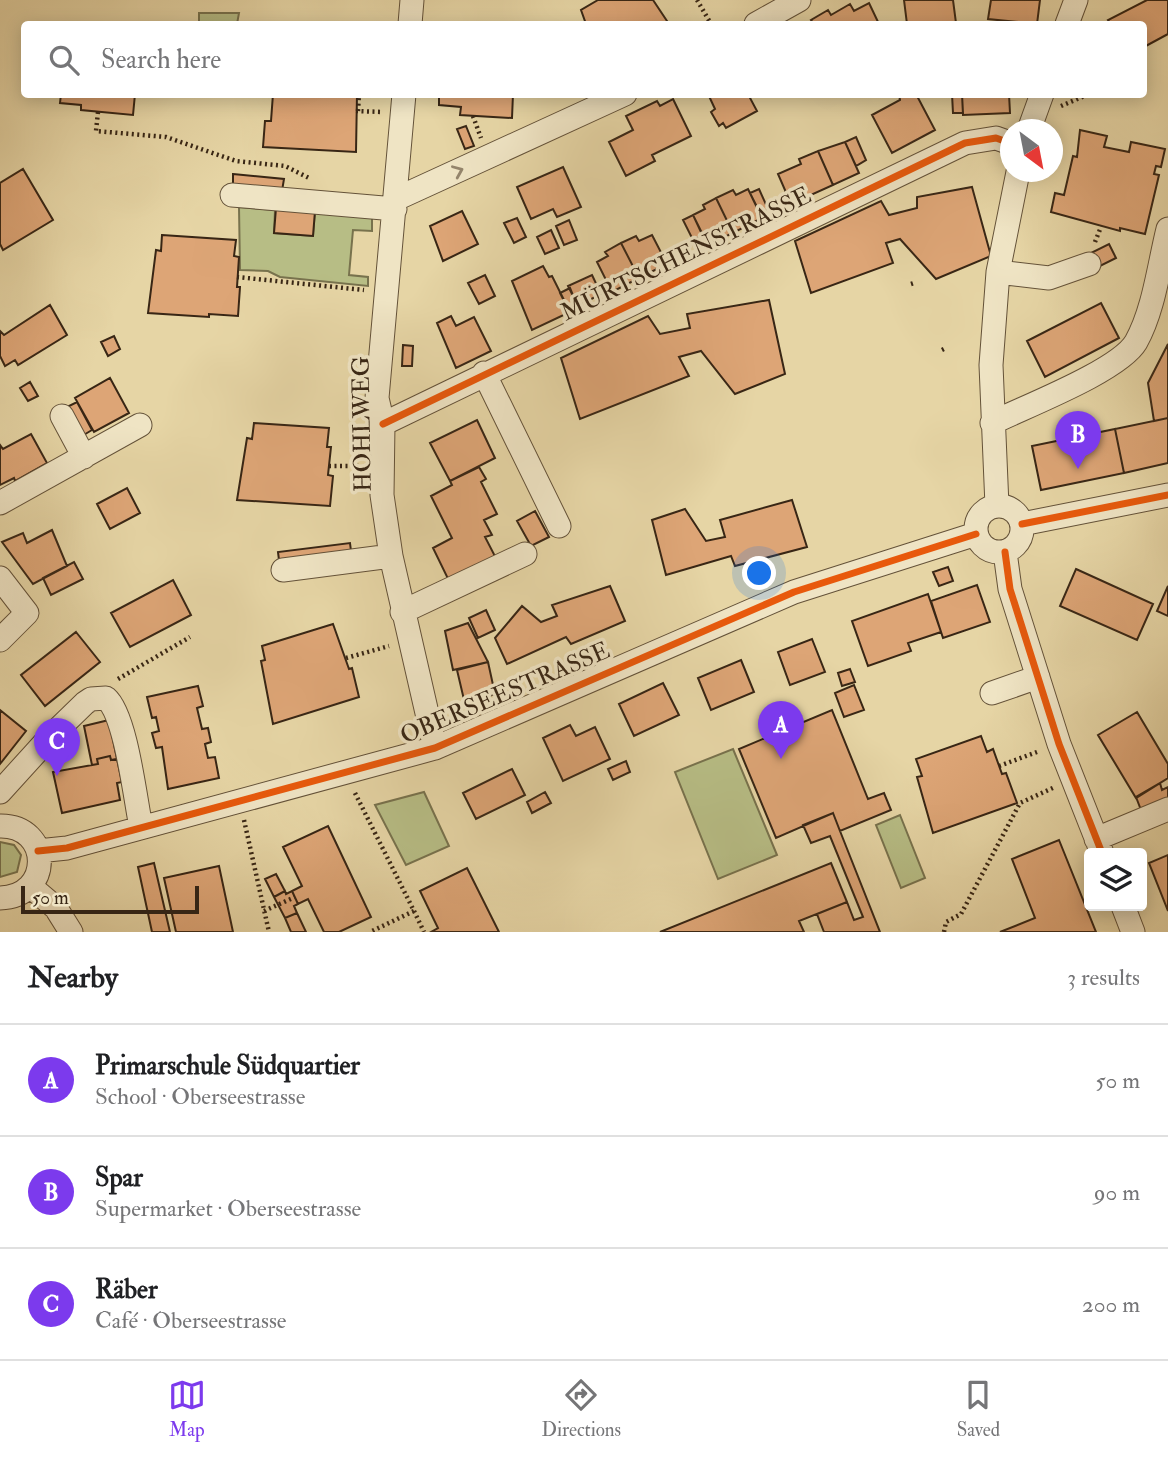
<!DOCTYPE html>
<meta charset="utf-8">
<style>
:root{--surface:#fff;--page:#f2f2f2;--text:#202124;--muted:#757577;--line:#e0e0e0;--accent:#7c3aed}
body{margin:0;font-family:"IM FELL Double Pica",serif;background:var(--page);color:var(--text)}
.controls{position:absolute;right:21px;bottom:21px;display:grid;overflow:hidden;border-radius:7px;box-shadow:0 4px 18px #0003}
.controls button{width:63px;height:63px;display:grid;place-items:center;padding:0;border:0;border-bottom:2px solid var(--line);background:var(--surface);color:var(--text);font:35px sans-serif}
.compass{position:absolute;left:1000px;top:119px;width:63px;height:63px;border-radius:50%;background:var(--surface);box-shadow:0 4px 18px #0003;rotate:148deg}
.scale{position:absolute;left:21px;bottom:18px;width:178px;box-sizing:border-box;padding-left:7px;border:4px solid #382615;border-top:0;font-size:19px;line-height:24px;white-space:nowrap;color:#382615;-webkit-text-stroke:5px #efe4c4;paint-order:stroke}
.you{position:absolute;left:760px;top:574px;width:24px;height:24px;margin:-18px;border:5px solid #fff;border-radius:50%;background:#1a73e8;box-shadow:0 0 0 10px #1a73e833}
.badge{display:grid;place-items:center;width:46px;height:46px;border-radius:50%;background:var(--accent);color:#fff;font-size:23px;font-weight:700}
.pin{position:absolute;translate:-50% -58px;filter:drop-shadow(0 2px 4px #0008)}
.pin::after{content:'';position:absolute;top:37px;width:24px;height:21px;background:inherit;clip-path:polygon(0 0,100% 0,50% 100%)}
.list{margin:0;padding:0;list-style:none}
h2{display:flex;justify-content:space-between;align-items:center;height:91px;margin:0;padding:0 28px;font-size:30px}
h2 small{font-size:23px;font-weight:400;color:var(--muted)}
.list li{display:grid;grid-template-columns:46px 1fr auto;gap:21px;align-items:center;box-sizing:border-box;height:112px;padding:0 28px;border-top:2px solid var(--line)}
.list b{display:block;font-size:26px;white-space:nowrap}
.list p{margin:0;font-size:23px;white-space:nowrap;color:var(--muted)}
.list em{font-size:23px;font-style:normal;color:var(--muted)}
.icon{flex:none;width:38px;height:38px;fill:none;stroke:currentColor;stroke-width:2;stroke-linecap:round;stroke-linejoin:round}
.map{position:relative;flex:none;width:1168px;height:932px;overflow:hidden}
.search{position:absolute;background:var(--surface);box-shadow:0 4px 18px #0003;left:21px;right:21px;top:21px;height:77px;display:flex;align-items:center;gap:18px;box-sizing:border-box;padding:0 24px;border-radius:7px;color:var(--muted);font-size:26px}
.sheet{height:427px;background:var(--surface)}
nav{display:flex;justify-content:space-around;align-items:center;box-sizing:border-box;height:98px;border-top:2px solid var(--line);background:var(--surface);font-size:19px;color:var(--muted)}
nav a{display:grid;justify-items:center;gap:4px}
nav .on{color:var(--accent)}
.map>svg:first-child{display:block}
</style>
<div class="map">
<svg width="1168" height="932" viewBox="0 0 1168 932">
<rect width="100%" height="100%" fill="#e6d5a5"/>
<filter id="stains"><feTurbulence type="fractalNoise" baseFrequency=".00286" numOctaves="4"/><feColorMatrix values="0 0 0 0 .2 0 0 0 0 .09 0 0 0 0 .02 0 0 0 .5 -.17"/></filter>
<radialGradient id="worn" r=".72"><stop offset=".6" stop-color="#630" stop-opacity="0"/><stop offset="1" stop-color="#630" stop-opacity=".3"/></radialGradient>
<path fill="#b7bd85" stroke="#78724d" stroke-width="2" d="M199,13H239L237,24H199Z
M239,207L275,210L274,233L313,236L315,211L372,217V231L353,230L349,275L368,277V286L280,277L268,271L240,270Z
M733,749L777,855L718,879L675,772Z
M424,792L449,846L406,865L375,805Z
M900,815L925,878L901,888L876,825Z
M0,842L14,845L21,855L17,872L0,877Z"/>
<path fill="#dda576" stroke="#382615" stroke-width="2" d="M598,0H653L669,24H586L581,10Z
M904,0H953L956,23L907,24Z
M991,0H1040L1037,24L988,19Z
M1147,0H1168V34L1144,47V24H1111L1108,20Z
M869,3L879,24H814L811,20L828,10L831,15L850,4L854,11Z
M61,94H135L133,115L81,110V105L60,103Z
M273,94H357L356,152L263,147L265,121H271Z
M439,94H513L512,118L460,115L461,107L439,105Z
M708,94H757L750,98L757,111L726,128L723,123L719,126L711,112L715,109Z
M916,94L935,130L892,153L872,115L900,100L899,94Z
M952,94H962L963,113H953Z
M962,94H1009L1010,113L963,115Z
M673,99L691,136L652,155L655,161L626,176L609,142L633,130L626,116L657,101L660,106Z
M466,126L474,146L465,149L457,129Z
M1080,130L1107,136L1104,147L1129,152L1131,142L1165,149L1161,167L1156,166L1154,174L1159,175L1145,234L1120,228V231L1051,212L1055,193L1064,195L1073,156L1077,157Z
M856,137L866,160L856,166L845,142Z
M845,142L859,173L833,185L818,151Z
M818,151L833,185L791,204L778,174L801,164L799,159Z
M563,167L581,207L557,217L553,209L531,219L517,187Z
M23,169L53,220L3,250L0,244V183Z
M233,174L284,179L282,191L233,186Z
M972,187L991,256L936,279L900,239L886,243L893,263L811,293L795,241L881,201L889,215L917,208V197Z
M748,189L762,218L733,233L716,198L733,190L736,195Z
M759,189L768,209L760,213L750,193Z
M716,198L733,233L707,245L693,215L705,209L703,205Z
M276,208L315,211L313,236L274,233Z
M462,211L478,244L443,261L430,226Z
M693,215L703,235L693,240L683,220Z
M517,218L526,237L514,243L504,223Z
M569,220L577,240L564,245L556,226Z
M551,230L559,248L545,254L537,237Z
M162,235L236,240L234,256L239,257L237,287H240L238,316L209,314V317L148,313L156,250L161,251Z
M652,235L667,264L639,278L621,243L636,236L639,241Z
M621,243L639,278L612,292L597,262L608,256L605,252Z
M1109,244L1116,258L1092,270L1085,256Z
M543,266L549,277L552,276L570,312L532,330L512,281Z
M485,275L495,296L479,304L468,283Z
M592,275L601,294L578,306L568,286Z
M570,288L577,305L568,309L560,293Z
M769,300L785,374L735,394L701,351L679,357L689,376L580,419L561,358L648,316L660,334L690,328L687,314Z
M1101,303L1119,338L1045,377L1027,341Z
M50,305L67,335L18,365L15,360L5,366L0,356V331L4,335Z
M451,316L456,326L474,317L491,351L456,368L437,323Z
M114,336L120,349L108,356L101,342Z
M1168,344V418L1154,421L1148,383Z
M403,345L413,346L412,366H402Z
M110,378L129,413L94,432L75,398Z
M30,382L38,396L28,401L20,388Z
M77,402L92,430L82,436L65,408Z
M1168,418V463L1124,473L1115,429Z
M477,420L495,458L450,481L430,443Z
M254,423L329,428L327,447H331L328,475L333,476L330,506L237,500L247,438L252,439Z
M1115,429L1124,473L1041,490L1032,446Z
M31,434L47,463L15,481L14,478L0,485V445L3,449Z
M479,467L486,479L481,482L497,514L484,520L492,535L485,537L499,564L452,587L433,548L452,538L431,496L452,485L450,481Z
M127,488L140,513L110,529L97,504Z
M792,500L807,547L735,566L731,556L666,575L652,520L685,509L706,541L725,537L720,520Z
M535,511L549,537L531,546L517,521Z
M52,530L67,566L33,584L2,542L23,533L27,543Z
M350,543L351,551L279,560L278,552Z
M74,562L83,579L51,595L43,578Z
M948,567L953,581L939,586L933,572Z
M1076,569L1153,604L1137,640L1060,606Z
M173,580L191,615L130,647L111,613Z
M977,585L990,622L943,638L931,601Z
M610,586L625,621L571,644L566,637L507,664L495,638L522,606L541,622L557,616L552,605Z
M1168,586V616L1157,611Z
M928,594L941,632L908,643L911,651L868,666L852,621Z
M486,610L495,630L478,638L469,618Z
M468,623L488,662L453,670L445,631Z
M333,624L349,669L352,668L359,697L273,724L261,661L265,660L262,646Z
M76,632L100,662L45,706L21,675Z
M812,639L825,672L790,685L778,652Z
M741,660L754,692L711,710L698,678Z
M488,662L495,694L465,704L457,670Z
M850,669L855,682L842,686L838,673Z
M663,683L679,715L634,736L619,704Z
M854,685L864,710L844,717L835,693Z
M198,686L203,706L197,708L202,729L208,728L211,742L205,744L208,758L215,757L219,778L168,789L162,747L156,748L152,733L159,731L156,717L152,718L147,697Z
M0,710L26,731L0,764Z
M832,710L868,799L884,793L891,810L840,831L833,813L776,838L739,749Z
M1137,712L1168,764V778L1136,798L1098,735Z
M109,720L117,759L111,760L110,756L97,759L98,764L92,765L84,726Z
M570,725L576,736L595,727L610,759L563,781L543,738Z
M981,736L987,752L993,749L1002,774L1006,773L1017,803L933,833L917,777L922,776L916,759Z
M110,756L111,760L117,759L122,782L117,783L120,800L62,813L53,772L98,764L97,759Z
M626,761L630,772L613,780L608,769Z
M512,769L525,795L476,819L463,793Z
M1160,783L1162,790L1168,787V799L1141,810L1136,797Z
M545,792L551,803L532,813L527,802Z
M833,813L840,831L880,932H824L817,914L847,902L854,920L863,917L830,836L811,843L803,825Z
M328,826L371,917L339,932H324L308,899L298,904L292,891L302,886L283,847Z
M1059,840L1096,932H1000L1035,918L1012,859Z
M1168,855V911L1149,863Z
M154,863L170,932H152L138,867Z
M831,863L847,902L799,921L804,932H660Z
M219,866L233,932H176L164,878Z
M467,868L499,932H431L438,928L420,891Z
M276,874L285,891L274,897L265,879Z
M285,891L286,894L292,891L298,904L294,906L297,913L285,918L274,897Z
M297,913L306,932H291L285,918Z"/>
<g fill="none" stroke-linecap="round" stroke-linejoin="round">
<g stroke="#645239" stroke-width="25">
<path id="minor" d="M410,24L412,0
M756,24L799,0
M1067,24L1076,0
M404,94L377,398L383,424L382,495L391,556L435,748
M1029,130L1042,94
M232,195L395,209
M396,199L625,94
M998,272L1049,278L1089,264
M484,373L559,526
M62,416L84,457
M992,423C1024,407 1119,371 1136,342C1154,310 1159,265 1168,229
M383,424L965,143L996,138L1010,143
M0,503L140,425
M976 529a23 23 0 1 1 46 0a23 23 0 1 1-46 0Z
M997,506L991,365L998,272L1018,172
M1022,524L1168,495
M1005,552L1010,589L1059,744L1102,853
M283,570L391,556
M0,578L27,613L0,640
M402,612L525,554
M992,693L1038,677
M0,792L50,737L85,703L91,699L106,698C126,715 135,798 141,827
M0,826C52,825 53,897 0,898
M1096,839L1168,809
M38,851L67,848L435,748L794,592L976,534
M30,886L56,908L71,932
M1123,906L1133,932"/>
</g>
<path stroke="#382615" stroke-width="4.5" stroke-dasharray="2 3.5" stroke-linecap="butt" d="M697,0L711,24
M1061,106L1089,94
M356,111L383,112
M358,111L359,94
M98,112L96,131L166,137L236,161L285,166L309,178
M473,116L481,138
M1095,242L1101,227
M237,277L364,290
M911,284L914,283
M942,350L946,348
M329,466H360
M346,658L389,646
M118,679L190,637
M999,766L1037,752
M355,793L414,911L370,932
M244,820L269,932
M264,911L295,897
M414,911L424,932
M944,932L946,922L961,914L1020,803L1055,787"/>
<use href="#minor" stroke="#efe4c4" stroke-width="23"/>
<g stroke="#efe4c4" stroke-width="11">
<path id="cycleway" d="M383,424L965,143L996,138L1010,143
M1022,524L1168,495
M1005,552L1010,589L1059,744L1102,853
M38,851L67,848L435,748L794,592L976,534"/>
</g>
<use href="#cycleway" stroke="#e8590c" stroke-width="7"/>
</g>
<defs><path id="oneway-chevron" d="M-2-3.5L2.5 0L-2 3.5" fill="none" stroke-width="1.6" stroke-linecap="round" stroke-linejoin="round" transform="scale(1.75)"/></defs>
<use stroke="#94856c" href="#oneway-chevron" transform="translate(458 171) rotate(-23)"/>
<g text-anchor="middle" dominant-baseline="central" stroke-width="7" stroke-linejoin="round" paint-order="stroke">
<g font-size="24" fill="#382615" stroke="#efe4c4">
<text transform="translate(686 254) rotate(-26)">MÜRTSCHENSTRASSE</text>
<text transform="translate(362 424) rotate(-91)">HOHLWEG</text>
<text transform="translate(505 693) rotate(-23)">OBERSEESTRASSE</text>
</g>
</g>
<rect width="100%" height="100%" filter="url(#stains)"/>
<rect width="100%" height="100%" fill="url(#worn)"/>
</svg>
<div class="controls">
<button><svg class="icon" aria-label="layers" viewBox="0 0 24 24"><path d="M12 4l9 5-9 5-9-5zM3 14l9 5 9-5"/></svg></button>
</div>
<svg class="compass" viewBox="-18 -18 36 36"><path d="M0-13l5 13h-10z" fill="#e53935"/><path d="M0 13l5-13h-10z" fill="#757577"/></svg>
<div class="scale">50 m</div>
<div class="you"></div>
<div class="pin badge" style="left:781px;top:759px">A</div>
<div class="pin badge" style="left:1078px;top:469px">B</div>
<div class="pin badge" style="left:57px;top:776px">C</div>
<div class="search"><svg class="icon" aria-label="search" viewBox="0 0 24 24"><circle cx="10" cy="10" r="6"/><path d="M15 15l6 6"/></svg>Search here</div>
</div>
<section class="sheet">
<h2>Nearby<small>3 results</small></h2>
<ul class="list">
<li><span class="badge">A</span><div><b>Primarschule Südquartier</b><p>School · Oberseestrasse</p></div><em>50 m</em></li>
<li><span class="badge">B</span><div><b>Spar</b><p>Supermarket · Oberseestrasse</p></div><em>90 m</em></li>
<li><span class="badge">C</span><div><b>Räber</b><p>Café · Oberseestrasse</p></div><em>200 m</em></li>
</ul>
</section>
<nav>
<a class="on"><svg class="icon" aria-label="map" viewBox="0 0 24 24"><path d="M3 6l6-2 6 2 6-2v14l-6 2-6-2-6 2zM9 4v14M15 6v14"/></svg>Map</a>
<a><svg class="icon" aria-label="directions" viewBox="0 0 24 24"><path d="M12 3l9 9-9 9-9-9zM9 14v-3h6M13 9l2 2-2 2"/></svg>Directions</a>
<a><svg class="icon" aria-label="saved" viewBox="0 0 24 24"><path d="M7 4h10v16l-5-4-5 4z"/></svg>Saved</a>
</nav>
